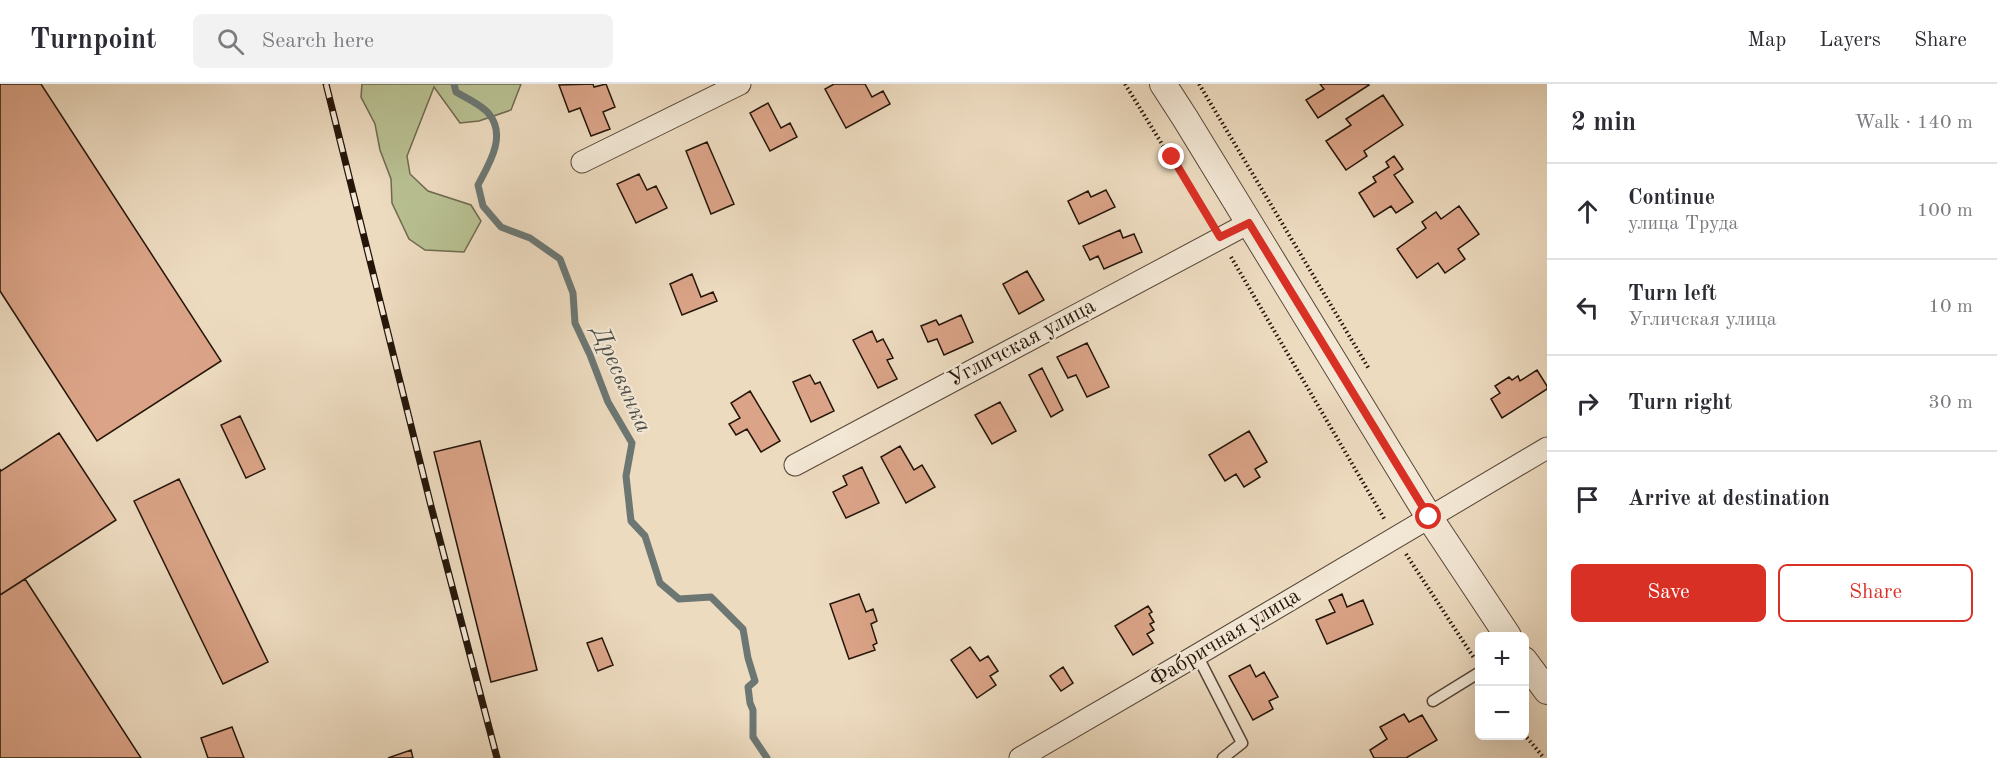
<!DOCTYPE html>
<meta charset="utf-8">
<style>
:root{--surface:#fff;--page:#f2f2f3;--text:#2b2b33;--muted:#7c7c81;--line:#e1e1e2;--accent:#d93025}
body{margin:0;font-family:"Old Standard TT",serif;background:var(--page);color:var(--text)}
.controls{position:absolute;right:18px;bottom:18px;display:grid;overflow:hidden;border-radius:9px;box-shadow:0 6px 24px #0002}
.controls button{width:54px;height:54px;display:grid;place-items:center;padding:0;border:0;border-bottom:2px solid var(--line);background:var(--surface);color:var(--text);font:30px sans-serif}
.stop{position:absolute;width:18px;height:18px;margin:-14px;border:4px solid #d93025;border-radius:50%;background:#fff}
.stop.end{background:#d93025;border-color:#fff;box-shadow:0 2px 6px #0008}
.list{margin:0;padding:0;list-style:none}
h2{display:flex;justify-content:space-between;align-items:center;height:78px;margin:0;padding:0 24px;font-size:26px}
h2 small{font-size:20px;font-weight:400;color:var(--muted)}
.list li{display:grid;grid-template-columns:39px 1fr auto;gap:18px;align-items:center;box-sizing:border-box;height:96px;padding:0 24px;border-top:2px solid var(--line)}
.list b{display:block;font-size:22px;white-space:nowrap}
.list p{margin:0;font-size:20px;white-space:nowrap;color:var(--muted)}
.list em{font-size:20px;font-style:normal;color:var(--muted)}
.actions{display:flex;gap:12px;padding:18px 24px}
.actions a{flex:1;padding:14px 0;border:2px solid var(--accent);border-radius:9px;text-align:center;font-size:21px;color:var(--accent)}
.actions .main{background:var(--accent);color:#fff}
.icon{flex:none;width:33px;height:33px;fill:none;stroke:currentColor;stroke-width:2;stroke-linecap:round;stroke-linejoin:round}
.map{position:relative;flex:none;width:1547px;height:674px;overflow:hidden}
header{display:flex;align-items:center;gap:36px;box-sizing:border-box;height:84px;padding:0 30px;background:var(--surface);border-bottom:2px solid var(--line)}
header strong{font-size:28px}
nav{display:flex;gap:33px;margin-inline-start:auto;font-size:21px}
.search{width:420px;height:54px;background:var(--page);display:flex;align-items:center;gap:15px;box-sizing:border-box;padding:0 21px;border-radius:9px;color:var(--muted);font-size:22px}
main{display:flex}
aside{flex:1;background:var(--surface)}
.map>svg:first-child{display:block}
</style>
<header>
<strong>Turnpoint</strong>
<div class="search"><svg class="icon" aria-label="search" viewBox="0 0 24 24"><circle cx="10" cy="10" r="6"/><path d="M15 15l6 6"/></svg>Search here</div>
<nav><a>Map</a><a>Layers</a><a>Share</a></nav>
</header>
<main>
<div class="map">
<svg width="1547" height="674" viewBox="0 0 1547 674">
<rect width="100%" height="100%" fill="#eddbc0"/>
<filter id="stains"><feTurbulence type="fractalNoise" baseFrequency=".00333" numOctaves="4"/><feColorMatrix values="0 0 0 0 .2 0 0 0 0 .09 0 0 0 0 .02 0 0 0 .5 -.17"/></filter>
<radialGradient id="worn" r=".72"><stop offset=".6" stop-color="#630" stop-opacity="0"/><stop offset="1" stop-color="#630" stop-opacity=".3"/></radialGradient>
<path fill="#b8c092" stroke="#6e6a4e" stroke-width="1.5" d="M362,0H521L511,26L479,37L460,39L434,3L407,72L410,90L428,107L471,121L481,137L464,168L425,166L409,155L392,119L391,95L380,66L375,40L361,13Z"/>
<g fill="none" stroke-linecap="round" stroke-linejoin="round">
<path stroke="#6c7773" stroke-width="7" d="M454,0L456,8C466,14 482,21 489,30C507,52 489,80 478,101L483,122L501,143L530,154L560,175L573,209L575,239L590,271L608,318L632,359L626,392L631,437L645,452L660,499L679,515L711,513L743,545L748,574L755,597L748,603L750,619L753,626V653L767,674"/>
</g>
<path fill="#dba488" stroke="#251509" stroke-width="1.5" d="M0,0H41L221,277L97,357L0,207Z
M593,0L594,3L606,0L615,23L603,28L610,45L591,52L580,24L569,28L559,1Z
M834,0H865L872,13L883,7L890,20L846,44L825,5Z
M1320,0H1368L1369,1L1318,34L1306,16L1324,5Z
M1383,11L1403,41L1364,67L1367,72L1346,86L1326,57L1351,41L1346,35Z
M768,19L781,44L790,39L797,53L770,67L750,29Z
M707,58L734,120L711,130L686,67Z
M1394,72L1403,85L1394,91L1413,118L1396,129L1391,122L1374,133L1359,109L1376,98L1373,93L1389,83L1386,78Z
M639,90L647,106L656,102L667,124L636,139L617,100Z
M1106,106L1115,123L1079,140L1068,117L1088,107L1091,113Z
M1459,122L1479,150L1458,165L1465,175L1445,189L1438,179L1417,194L1397,165L1426,144L1422,138L1436,128L1441,135Z
M1120,146L1123,154L1134,150L1142,168L1104,185L1098,172L1090,176L1083,162Z
M1027,187L1044,216L1019,230L1003,200Z
M692,190L701,213L713,208L717,217L682,231L670,200Z
M961,231L973,258L944,271L937,255L928,258L921,242L936,236L939,241Z
M872,247L877,258L883,255L893,274L887,276L897,295L878,304L853,256Z
M1087,259L1109,303L1087,313L1076,291L1068,294L1057,273Z
M1042,284L1063,326L1051,333L1029,291Z
M1537,286L1547,302V305L1502,334L1491,315L1500,309L1495,302L1509,293L1512,296L1518,292L1520,297Z
M810,291L815,300L820,298L834,327L811,338L793,298Z
M750,307L780,357L761,368L747,345L736,351L729,340L740,334L731,319Z
M1000,318L1016,347L992,360L975,331Z
M240,332L265,385L246,394L221,341Z
M1249,347L1267,378L1255,385L1260,393L1244,403L1236,390L1225,397L1209,371Z
M59,349L116,436L0,511V385L1,387Z
M480,357L537,586L491,598L434,368Z
M900,362L914,386L922,381L935,403L906,419L881,373Z
M862,383L879,419L846,434L833,408L847,401L843,392Z
M179,395L268,578L223,600L134,417Z
M25,495L141,674H0V511Z
M859,510L866,528L873,525L877,537L871,540L877,559L873,561L875,566L849,575L830,520Z
M1342,510L1347,523L1363,516L1373,540L1327,560L1316,536L1335,528L1329,516Z
M1148,522L1152,528L1149,530L1154,538L1150,540L1154,546L1147,550L1153,559L1133,571L1115,542Z
M602,554L613,581L598,587L587,559Z
M970,563L980,577L988,572L998,587L990,592L996,601L977,614L951,576Z
M1250,581L1256,593L1264,588L1278,613L1269,617L1273,625L1253,636L1229,592Z
M1063,583L1073,599L1061,607L1050,592Z
M1404,630L1409,638L1422,631L1437,656L1406,674H1374L1370,666L1387,655L1380,643Z
M232,643L244,674H208L201,654Z
M411,666L413,674H388Z"/>
<g fill="none" stroke-linecap="round" stroke-linejoin="round">
<g stroke="#574637" stroke-width="13">
<path id="service" d="M1197,571L1242,659L1223,674
M1433,617L1480,588"/>
</g>
<g stroke="#574637" stroke-width="23">
<path id="minor" d="M582,78L740,0
M795,381L1249,139
M1020,674L1197,571L1547,364"/>
</g>
<g stroke="#574637" stroke-width="28">
<path id="tertiary" d="M1163,0L1185,34L1429,433L1508,552
M1524,576L1547,607"/>
</g>
<path stroke="#251509" stroke-width="4" stroke-dasharray="1.5 3" stroke-linecap="butt" d="M1125,0L1210,138
M1199,0L1369,285
M1231,173L1385,436
M1406,470L1474,574
M1524,650L1544,674"/>
<use href="#service" stroke="#f3e8d6" stroke-width="10"/>
<use href="#minor" stroke="#f3e8d6" stroke-width="21"/>
<use href="#tertiary" stroke="#f3e8d6" stroke-width="26"/>
<g stroke="#251509" stroke-width="7">
<path id="rail" d="M326,0L431,422L497,674"/>
</g>
<use href="#rail" stroke="#f3e8d6" stroke-width="4.5" stroke-dasharray="14" stroke-linecap="butt"/>
</g>
<g fill="none" stroke-linecap="round" stroke-linejoin="round">
<path stroke="#d93025" stroke-width="8" d="M1172,73L1220,153L1249,139L1429,433"/>
</g>
<g text-anchor="middle" dominant-baseline="central" stroke-width="4.5" stroke-linejoin="round" paint-order="stroke">
<g font-size="22" fill="#251509" stroke="#f3e8d6">
<text transform="translate(1022 259) rotate(-28)">Угличская улица</text>
<text transform="translate(1225 554) rotate(-31)">Фабричная улица</text>
</g>
<g font-size="24" font-style="italic" fill="#4e4e47" stroke="#f3e8d6">
<text transform="translate(621 296) rotate(66)">Дресвянка</text>
</g>
</g>
<rect width="100%" height="100%" filter="url(#stains)"/>
<rect width="100%" height="100%" fill="url(#worn)"/>
</svg>
<div class="controls">
<button>+</button>
<button>−</button>
</div>
<div class="stop" style="left:1429px;top:433px"></div>
<div class="stop end" style="left:1172px;top:73px"></div>
</div>
<aside>
<h2>2 min<small>Walk · 140 m</small></h2>
<ul class="list">
<li><svg class="icon" aria-label="ahead" viewBox="0 0 24 24"><path d="M12 20V5M6 11l6-6 6 6"/></svg><div><b>Continue</b><p>улица Труда</p></div><em>100 m</em></li>
<li><svg class="icon" aria-label="left" viewBox="0 0 24 24"><path d="M17 20v-9H6M10 6l-5 5 5 5"/></svg><div><b>Turn left</b><p>Угличская улица</p></div><em>10 m</em></li>
<li><svg class="icon" aria-label="right" viewBox="0 0 24 24"><path d="M7 20v-9h11M14 6l5 5-5 5"/></svg><div><b>Turn right</b></div><em>30 m</em></li>
<li><svg class="icon" aria-label="arrive" viewBox="0 0 24 24"><path d="M6 21V4h12l-3 4 3 4H6"/></svg><div><b>Arrive at destination</b></div></li>
</ul>
<div class="actions"><a class="main">Save</a><a>Share</a></div>
</aside>
</main>
